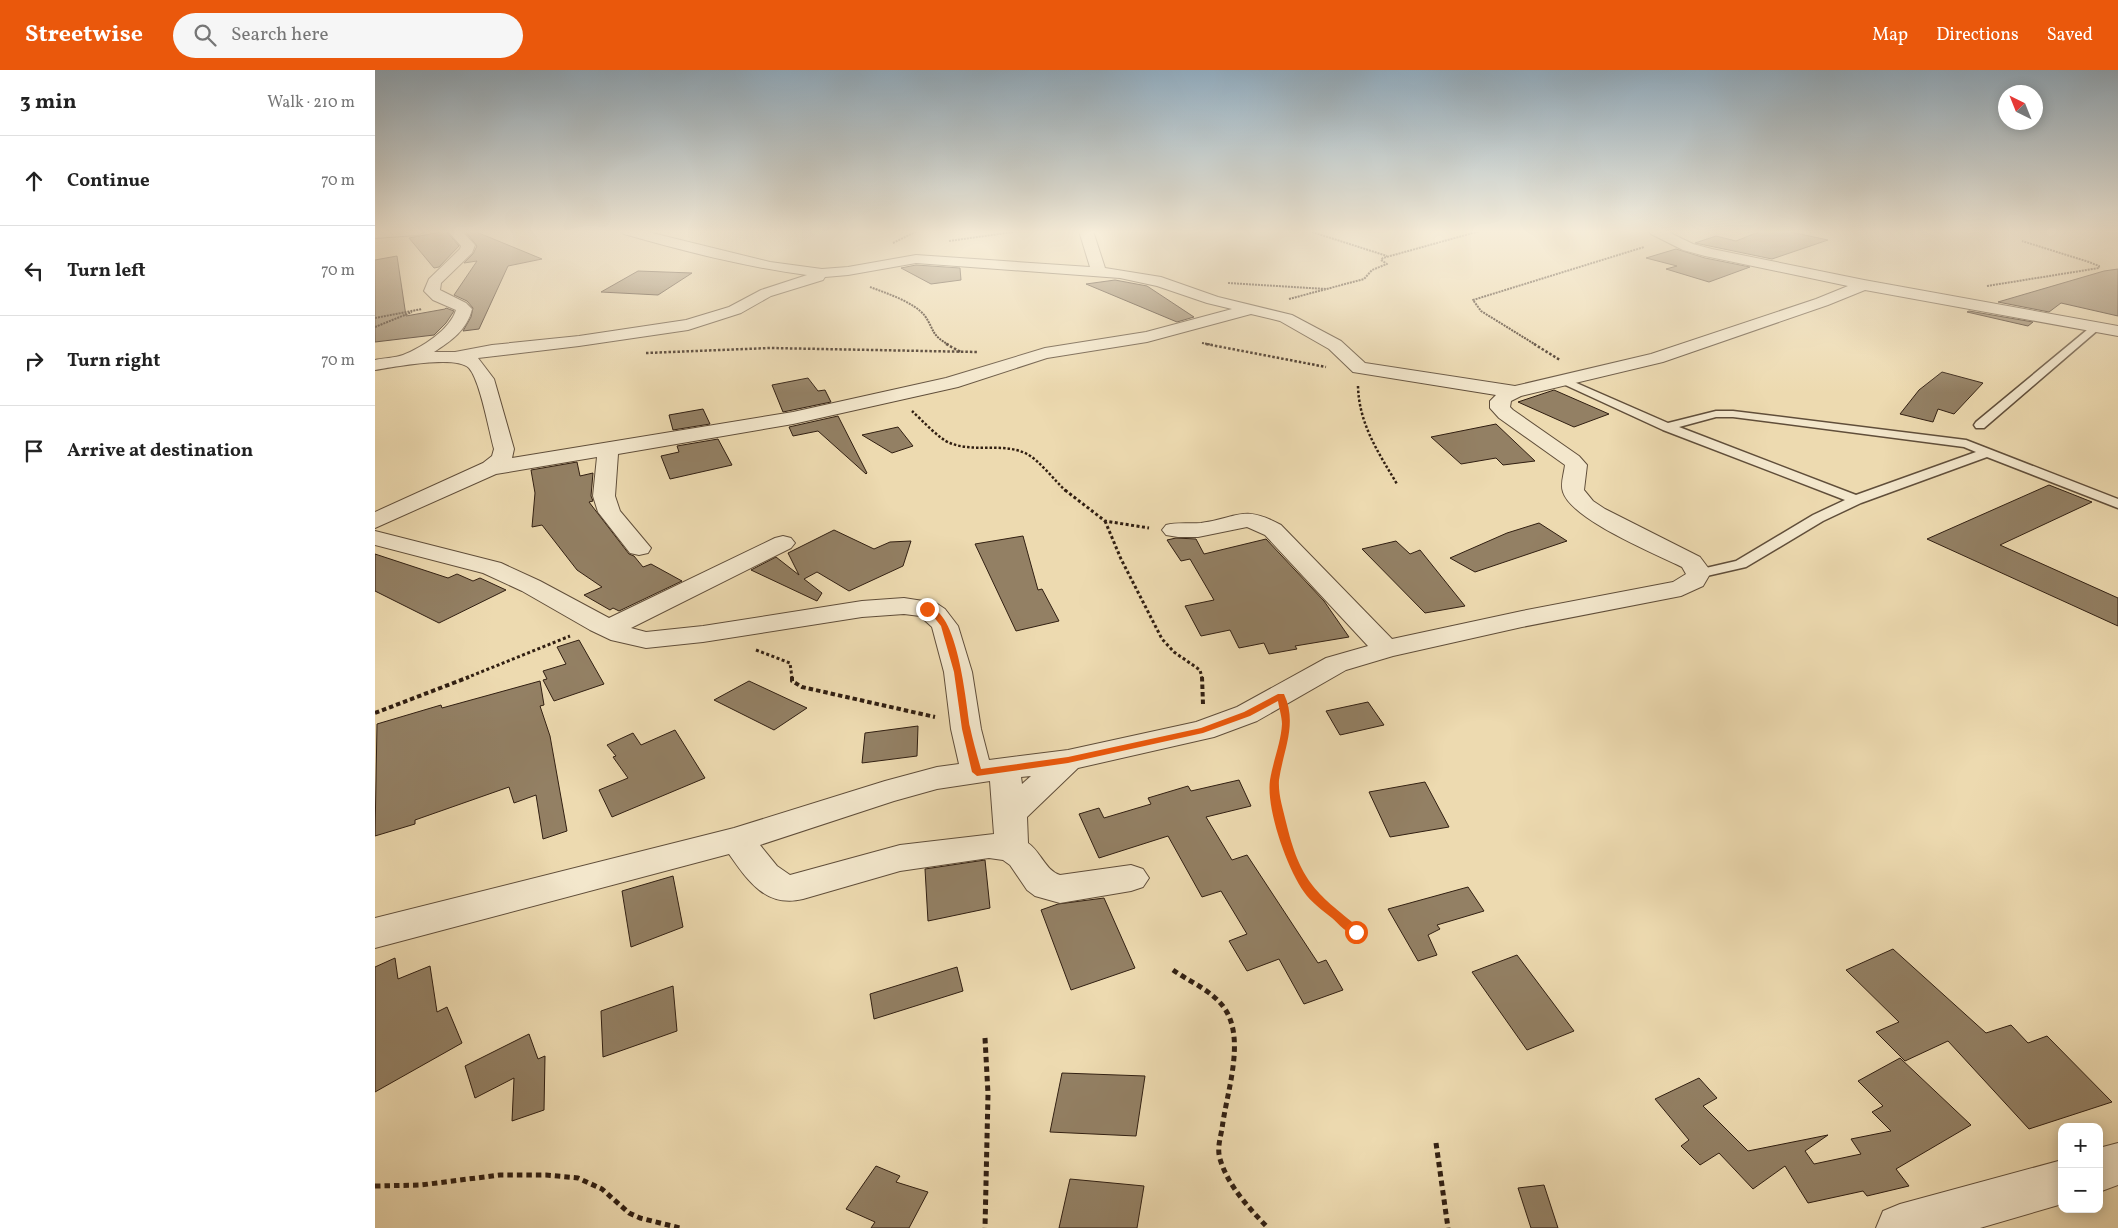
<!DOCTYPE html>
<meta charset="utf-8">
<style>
:root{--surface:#fff;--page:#f6f6f6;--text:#222;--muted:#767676;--line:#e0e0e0;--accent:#ea580c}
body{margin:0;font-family:Vollkorn,serif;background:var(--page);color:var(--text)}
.controls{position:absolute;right:15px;bottom:15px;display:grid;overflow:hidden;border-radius:10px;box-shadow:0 2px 12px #0003}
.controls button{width:45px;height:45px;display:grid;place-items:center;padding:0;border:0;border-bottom:1px solid var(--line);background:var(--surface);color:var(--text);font:25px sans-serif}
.compass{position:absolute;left:1623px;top:15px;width:45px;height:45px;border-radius:50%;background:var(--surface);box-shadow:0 2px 12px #0003;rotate:317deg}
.stop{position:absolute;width:15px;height:15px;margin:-11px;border:4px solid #ea580c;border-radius:50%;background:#fff}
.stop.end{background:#ea580c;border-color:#fff;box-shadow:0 1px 5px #0008}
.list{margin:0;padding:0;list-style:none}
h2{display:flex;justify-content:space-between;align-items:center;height:65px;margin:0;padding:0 20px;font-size:21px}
h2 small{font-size:16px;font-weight:400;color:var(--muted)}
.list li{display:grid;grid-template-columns:32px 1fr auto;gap:15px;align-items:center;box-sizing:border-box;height:90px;padding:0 20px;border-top:1px solid var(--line)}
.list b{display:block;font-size:19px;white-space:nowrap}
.list em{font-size:16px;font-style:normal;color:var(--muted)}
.icon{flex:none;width:28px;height:28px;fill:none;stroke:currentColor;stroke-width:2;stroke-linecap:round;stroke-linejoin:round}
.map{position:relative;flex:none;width:1743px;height:1158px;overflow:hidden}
header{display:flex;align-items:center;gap:30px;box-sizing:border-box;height:70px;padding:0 25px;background:var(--accent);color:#fff}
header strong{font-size:24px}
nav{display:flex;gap:28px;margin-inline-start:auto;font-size:18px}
.search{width:350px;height:45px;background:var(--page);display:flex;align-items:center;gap:12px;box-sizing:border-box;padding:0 18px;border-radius:28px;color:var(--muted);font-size:19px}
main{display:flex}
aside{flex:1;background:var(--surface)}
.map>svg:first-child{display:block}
</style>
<header>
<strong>Streetwise</strong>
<div class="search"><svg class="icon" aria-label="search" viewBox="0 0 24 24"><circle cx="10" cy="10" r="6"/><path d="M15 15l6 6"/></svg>Search here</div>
<nav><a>Map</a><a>Directions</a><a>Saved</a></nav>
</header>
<main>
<aside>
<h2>3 min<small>Walk · 210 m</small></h2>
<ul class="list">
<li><svg class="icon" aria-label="ahead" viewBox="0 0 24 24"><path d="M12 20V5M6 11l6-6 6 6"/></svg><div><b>Continue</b></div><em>70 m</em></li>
<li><svg class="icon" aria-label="left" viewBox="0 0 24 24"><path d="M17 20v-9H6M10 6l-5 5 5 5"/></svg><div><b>Turn left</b></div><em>70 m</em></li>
<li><svg class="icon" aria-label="right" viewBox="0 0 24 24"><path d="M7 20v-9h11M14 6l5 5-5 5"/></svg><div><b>Turn right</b></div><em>70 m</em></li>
<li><svg class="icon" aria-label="arrive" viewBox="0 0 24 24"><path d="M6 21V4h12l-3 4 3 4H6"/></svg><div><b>Arrive at destination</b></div></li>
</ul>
</aside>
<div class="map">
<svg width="1743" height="1158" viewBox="0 0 1743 1158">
<rect width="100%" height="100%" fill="#eddab0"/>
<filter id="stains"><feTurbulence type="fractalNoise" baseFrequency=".004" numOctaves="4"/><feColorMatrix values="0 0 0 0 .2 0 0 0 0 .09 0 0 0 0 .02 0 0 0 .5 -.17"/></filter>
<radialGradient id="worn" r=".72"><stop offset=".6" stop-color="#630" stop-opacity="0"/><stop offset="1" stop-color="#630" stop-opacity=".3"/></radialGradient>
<path fill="#938064" stroke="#311f12" d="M71,161L84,176L64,197L59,198L34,168Z
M90,161H99L167,189L133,196L104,259L88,261L96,247L98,238L92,231L79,225L102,191L89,193L98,184L102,176Z
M1386,161H1411L1453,170L1397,189L1320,173L1341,166L1361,171Z
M1301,179L1330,188L1375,197L1334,212L1291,199L1302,196L1271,188Z
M22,186L31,246L70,239L71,238L79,241L71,253L59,265L0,272V190Z
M541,195L585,198L586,210L556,214L526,198Z
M1743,199V246L1686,233L1674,242L1623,232L1729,201Z
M263,201L317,203L283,225L226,222Z
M740,210L772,216L819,247L802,252L711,214Z
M1594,241L1658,252L1653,256L1592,242Z
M1567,302L1608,313L1579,344L1563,339L1558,352L1525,344L1544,320Z
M433,308L443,321L450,320L456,332L408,342L397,315Z
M1179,320L1234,344L1199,357L1143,332Z
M328,339L335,354L298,360L294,345Z
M463,346L492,403L491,404L443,361L418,366L414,357Z
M1121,354L1160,391L1128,395L1121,388L1086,394L1056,367Z
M523,357L538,376L517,383L487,365Z
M343,369L357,395L295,409L286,386L304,382L302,376Z
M202,392L205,406L218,403L216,426L218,431L214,432L254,484L259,486L268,497L276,494L307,511L244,541L238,538L235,540L209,525L227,517L202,500L167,455L157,457L160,423L156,400Z
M1674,415L1717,432L1625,475L1743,528V556L1552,469Z
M1164,453L1192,471L1100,502L1075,488L1132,463Z
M459,460L499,479L515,472L536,471L528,496L474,521L442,502L429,509L447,523L442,531L376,500L401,487L424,505L413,483Z
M648,466L663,520L667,519L684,551L641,561L600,474Z
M801,468L821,469L829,484L891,469L949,531L974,567L920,576L922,579L894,584L889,573L864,578L855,560L826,566L810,536L839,530L815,489L806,491L792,470Z
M1021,471L1035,484L1045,480L1090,536L1050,543L987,479Z
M0,484L73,508L82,504L98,511L105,508L131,520L64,553L0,521Z
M204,570L229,614L179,631L168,610L172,609L168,601L191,594L182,577Z
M165,611L169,635L165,636L175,666L192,761L168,769L161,725L139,733L134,717L40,750V754L0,766L2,654L66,635L67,638Z
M374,611L432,638L399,660L339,630Z
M993,632L1009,655L965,665L951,641Z
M543,656L542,686L487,693L490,663Z
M300,660L330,708L237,747L224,720L253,708L238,687L241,686L232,675L258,663L266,675Z
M864,710L876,736L831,747L857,790L872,785L943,893L951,890L968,920L929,934L904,889L872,901L854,871L872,864L846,821L827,827L793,766L724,788L704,744L724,738L729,748L776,734L773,728L813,716L816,721Z
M1050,712L1074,757L1015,767L994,722Z
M610,790L615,838L553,851L550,799Z
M298,806L308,857L256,877L247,821Z
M1093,817L1109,841L1062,855L1065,859L1053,865L1062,885L1043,891L1013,839Z
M729,828L760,898L696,920L666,840L683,834Z
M1518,879L1611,963L1636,955L1653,973L1672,966L1737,1032L1654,1059L1573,971L1530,991L1501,962L1524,952L1471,900Z
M1142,885L1199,961L1152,980L1097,902Z
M20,888L23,909L55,896L62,942L72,937L87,973L0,1022V897Z
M582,897L588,921L499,949L495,924Z
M298,916L302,961L228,987L226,941Z
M154,964L163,989L170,986L169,1040L137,1051L139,1008L100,1028L90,996Z
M1525,988L1596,1055L1521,1099L1534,1116L1492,1126L1488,1121L1433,1133L1410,1096L1378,1119L1344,1083L1325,1095L1306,1076L1314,1070L1280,1029L1324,1008L1342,1028L1328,1036L1373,1081L1453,1065L1430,1081L1439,1094L1486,1084L1476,1069L1516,1061L1497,1042L1508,1036L1483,1011Z
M687,1003L770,1006L761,1066L675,1062Z
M501,1096L525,1106L521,1112L553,1122L534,1158H496L500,1152L471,1139Z
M695,1109L769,1116L762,1158H684Z
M1169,1115L1183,1158H1156L1143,1118Z"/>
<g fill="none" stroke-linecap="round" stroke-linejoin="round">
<g stroke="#604e3a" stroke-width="3">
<path id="lane" d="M1721,254L1726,257L1724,259L1609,358H1601L1599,355L1601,352L1718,255Z
M1190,308L1293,353L1341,341H1358L1591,370L1743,429V438L1612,387L1486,433L1448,451L1371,497L1323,508L1318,507L1316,504L1318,501L1361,491L1438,445L1470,430L1288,360L1186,313L1185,311L1186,309ZM1341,347H1358L1589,377L1601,382L1481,425L1304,357Z"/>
</g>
<g stroke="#604e3a" stroke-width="2">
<path id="street" d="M0,161H50L43,165L0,168Z
M73,161H87L100,175L97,183L66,213L65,220L91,233L97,239C92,260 76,271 59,282H80L117,275L204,266L311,250L354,237L386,220L432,205C370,197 309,181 249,164L247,161H269L395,192L447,199L473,197L541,185L715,197L704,161H718L730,198L786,207L843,227L917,245L966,271L990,293L1140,316L1276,284L1441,229L1473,216L1330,186L1308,180L1276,164L1274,161H1291L1318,174L1337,179L1489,210L1743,256V266L1490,220L1453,235L1288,292L1146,326L1136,331L1135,337L1138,340L1204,386L1212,395L1209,420L1218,431L1230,439L1325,487L1334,499L1335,504L1328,516L1306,526L1147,557L1018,586L971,600L882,651L839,667L703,698L652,747L653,773C666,782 670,800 685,805L756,795L768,799L774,808L768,817L756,821L685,833L660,826L652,820L635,795L628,790L614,788L525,801L428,829C391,838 373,811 354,784L0,878V848L359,758L510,711L562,697L584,694L576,659L569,602L557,557L545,546L529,544L487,547L328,572L271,578L236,570L215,560L147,521L108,503L0,475V461L126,493L165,511L234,548L400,468L408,466L416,468L420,473L416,478L256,558L271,562L328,556L487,531L529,528L561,533L570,539L583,556L597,602L606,659L614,690L693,680L821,652L862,637L951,588L993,576L890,465L872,457L823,467H803L791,465L787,460L791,455C802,452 814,454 826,453C863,448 868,434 906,455L1017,569L1147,541L1298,512L1311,504L1307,497C1281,484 1197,450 1188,422C1185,414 1189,404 1190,395L1124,348L1115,338V331L1121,325L978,302L954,279L905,251L876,244L772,272L672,288L583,317L418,354L243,384L240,426L245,441L276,478L273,483L264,485L255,483L223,442L218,426L222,387L121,404L0,458V442L108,393L117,386L119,379C114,361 105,310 94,298C81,285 19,297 0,300V290C8,288 20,288 28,285C46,278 75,260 81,240L58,230L49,221L54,209L85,179L86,176ZM541,193L745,208L782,216L832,233L857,239L771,262L670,278L571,308L418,342L137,388L139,379L119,309L103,288L204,276L313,260L366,243L396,226L448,210L450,207L473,205ZM656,706L647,714L646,707ZM615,711L619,764L525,775L415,805L402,796L385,775L519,731L562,719Z
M1743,1073V1115L1724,1122V1078Z
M1687,1090V1134L1605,1158H1501L1508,1141L1525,1134Z"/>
</g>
<path stroke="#311f12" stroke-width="2" stroke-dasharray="2 1" stroke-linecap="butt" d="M934,161L1012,186
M574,171L645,161
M518,173L542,161
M853,213L951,219
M1612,216L1724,198V196L1714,192L1647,171
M495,217C511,223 539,232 550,246C560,261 556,265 574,275
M914,229L989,209L997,200L1012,194L1006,190L1008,188L1105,161
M0,248L47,239
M0,257L37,242
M827,273L838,275
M1161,275L1106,241L1098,230L1269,177"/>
<path stroke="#311f12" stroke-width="2.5" stroke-dasharray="2.5 2" stroke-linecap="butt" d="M571,274L586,282
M831,274L951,297
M1159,274L1185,290
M271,283L395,278L602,282
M983,316C984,354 1003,382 1022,414
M537,341C547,350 564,369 575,373C599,383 629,372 652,384C664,390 680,411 691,421"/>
<path stroke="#311f12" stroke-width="3" stroke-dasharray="3 2.5" stroke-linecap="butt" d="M690,420L730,451L774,458
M730,451L746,489L787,569L799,582L825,600L827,608
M381,580L415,593L417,608
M91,608L195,566"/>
<path stroke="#311f12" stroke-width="4" stroke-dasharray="4.5 3" stroke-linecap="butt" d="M417,607V611L427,617L560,647
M827,607L828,634
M0,643L94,607
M911,651C910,670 902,688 900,708C897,745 911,791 934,821C943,832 954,841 965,849"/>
<path stroke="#311f12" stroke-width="5" stroke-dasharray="5.5 4" stroke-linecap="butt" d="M964,848L981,861
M798,900C815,912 838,921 850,939C871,971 851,1024 847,1059C845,1069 842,1079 845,1089C853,1116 874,1138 893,1158
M610,968L613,1024L610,1158
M1061,1073L1073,1158
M0,1116L46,1115L125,1105H171L203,1108L227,1119L254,1143L265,1148L305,1158"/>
<use href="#lane" fill="#f3e7cc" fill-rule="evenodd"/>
<use href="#street" fill="#f3e7cc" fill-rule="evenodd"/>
</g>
<linearGradient id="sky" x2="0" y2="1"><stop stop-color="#90aabc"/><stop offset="0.5" stop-color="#f7eedb"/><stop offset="1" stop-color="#f7eedb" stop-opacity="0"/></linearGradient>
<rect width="1743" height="323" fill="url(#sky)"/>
<path fill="#ea580c" d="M550,537C583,534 591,634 595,657C598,671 602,685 606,699L693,687L826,658L869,642L903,624H909C923,654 908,681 904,710C903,724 908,739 911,752C925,810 939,822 985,858L986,862L985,865C975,868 964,854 957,848C947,840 936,832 929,822C912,798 891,739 895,710C898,691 906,673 907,654C907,647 904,638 903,631L875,646L828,663L693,693L602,706L597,702L587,659L579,602L566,556L558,546L550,541Z"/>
<rect width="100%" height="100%" filter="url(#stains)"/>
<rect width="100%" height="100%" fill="url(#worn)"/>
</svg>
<div class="controls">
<button>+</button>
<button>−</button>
</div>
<svg class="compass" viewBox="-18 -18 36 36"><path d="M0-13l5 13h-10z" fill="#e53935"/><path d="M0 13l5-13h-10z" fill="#767676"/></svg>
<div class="stop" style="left:981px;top:862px"></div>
<div class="stop end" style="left:552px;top:539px"></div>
</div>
</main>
